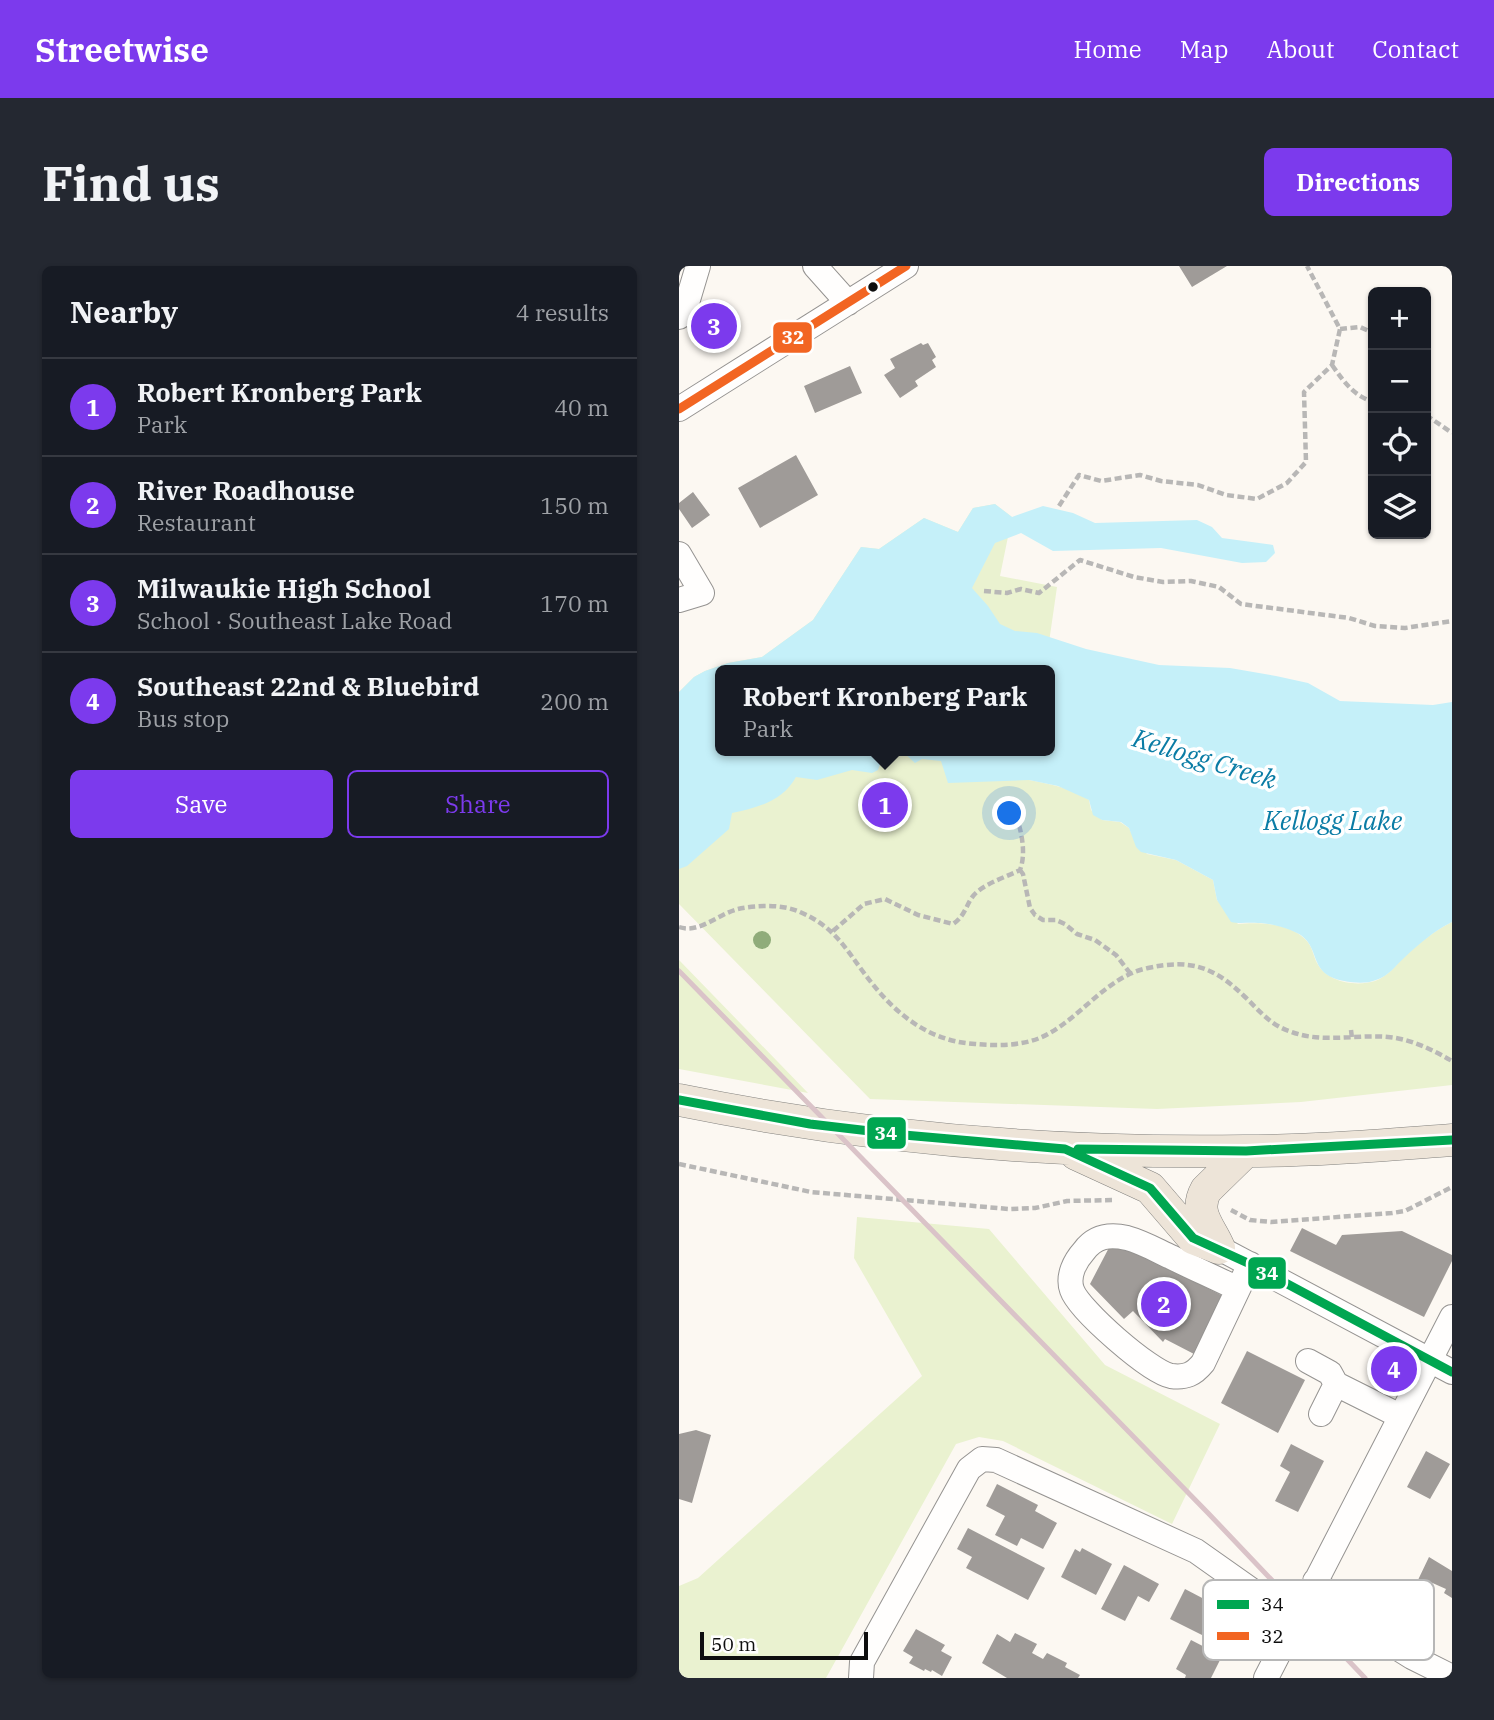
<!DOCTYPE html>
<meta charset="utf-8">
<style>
:root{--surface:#171b24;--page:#242831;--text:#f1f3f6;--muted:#9ea1a6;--line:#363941;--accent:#7c3aed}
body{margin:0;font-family:"IBM Plex Serif",serif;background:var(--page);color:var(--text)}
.controls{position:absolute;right:21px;top:21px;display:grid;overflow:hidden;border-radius:10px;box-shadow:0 2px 5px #0004}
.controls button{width:63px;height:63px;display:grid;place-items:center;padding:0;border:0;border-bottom:2px solid var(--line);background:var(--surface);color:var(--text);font:35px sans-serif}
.scale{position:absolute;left:21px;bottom:18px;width:168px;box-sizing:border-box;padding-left:7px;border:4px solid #0e0e0e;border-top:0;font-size:19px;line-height:24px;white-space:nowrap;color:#0e0e0e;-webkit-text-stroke:5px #fff;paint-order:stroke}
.you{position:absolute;left:331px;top:548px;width:24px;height:24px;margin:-18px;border:5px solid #fff;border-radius:50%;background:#1a73e8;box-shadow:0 0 0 10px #1a73e833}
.badge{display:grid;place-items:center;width:46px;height:46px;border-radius:50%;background:var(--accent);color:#fff;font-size:23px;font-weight:700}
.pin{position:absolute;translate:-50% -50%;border:4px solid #fff;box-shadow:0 2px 7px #0006}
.popup{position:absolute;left:36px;top:399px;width:340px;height:91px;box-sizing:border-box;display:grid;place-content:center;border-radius:10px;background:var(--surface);filter:drop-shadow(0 2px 5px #0005);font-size:23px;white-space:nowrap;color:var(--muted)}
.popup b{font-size:26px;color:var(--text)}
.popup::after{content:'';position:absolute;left:50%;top:100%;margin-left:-14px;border:14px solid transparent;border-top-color:var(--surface)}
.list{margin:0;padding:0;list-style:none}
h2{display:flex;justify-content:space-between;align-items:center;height:91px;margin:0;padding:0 28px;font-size:30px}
h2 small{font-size:23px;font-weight:400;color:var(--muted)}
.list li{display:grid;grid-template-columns:46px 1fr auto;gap:21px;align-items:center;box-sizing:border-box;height:98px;padding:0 28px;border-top:2px solid var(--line)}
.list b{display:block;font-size:26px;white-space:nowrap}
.list p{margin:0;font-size:23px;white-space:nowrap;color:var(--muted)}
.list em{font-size:23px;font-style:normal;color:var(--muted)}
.actions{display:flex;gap:14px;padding:21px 28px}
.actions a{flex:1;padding:16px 0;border:2px solid var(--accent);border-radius:10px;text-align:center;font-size:24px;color:var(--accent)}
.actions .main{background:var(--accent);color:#fff}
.icon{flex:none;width:38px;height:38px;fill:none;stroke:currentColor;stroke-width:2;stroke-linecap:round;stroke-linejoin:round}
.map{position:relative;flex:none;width:773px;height:1412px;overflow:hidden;border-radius:10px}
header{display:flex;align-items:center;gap:42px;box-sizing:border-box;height:98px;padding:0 35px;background:var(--accent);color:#fff}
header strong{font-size:33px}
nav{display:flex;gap:38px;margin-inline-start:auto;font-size:24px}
.intro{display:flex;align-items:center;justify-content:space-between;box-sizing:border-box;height:168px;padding:0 42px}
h1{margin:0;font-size:49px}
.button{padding:18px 32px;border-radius:10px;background:var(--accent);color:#fff;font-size:24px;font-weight:700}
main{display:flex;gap:42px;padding:0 42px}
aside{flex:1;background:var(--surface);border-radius:10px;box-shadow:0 2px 5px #0004}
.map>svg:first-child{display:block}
</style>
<header>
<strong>Streetwise</strong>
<nav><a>Home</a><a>Map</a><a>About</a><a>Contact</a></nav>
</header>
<div class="intro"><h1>Find us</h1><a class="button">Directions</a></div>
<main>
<aside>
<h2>Nearby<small>4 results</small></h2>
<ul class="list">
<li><span class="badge">1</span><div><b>Robert Kronberg Park</b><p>Park</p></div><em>40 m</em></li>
<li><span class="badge">2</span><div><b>River Roadhouse</b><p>Restaurant</p></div><em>150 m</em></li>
<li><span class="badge">3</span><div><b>Milwaukie High School</b><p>School · Southeast Lake Road</p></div><em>170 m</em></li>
<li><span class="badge">4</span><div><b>Southeast 22nd &amp; Bluebird</b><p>Bus stop</p></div><em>200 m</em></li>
</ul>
<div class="actions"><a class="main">Save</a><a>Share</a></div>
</aside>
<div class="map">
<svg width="773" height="1412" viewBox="0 0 773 1412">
<rect width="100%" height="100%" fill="#fcf8f2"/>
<path fill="#eaf2d0" d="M316,238L333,251L321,310L378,321L366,404H41V485H354L350,514C371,518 393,522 410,534L412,544L423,554L441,556L450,562L454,570L468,588L497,594L534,614L538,634L559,658C580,656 610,657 626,673C633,679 634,689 638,697C648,716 676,721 696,715C709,710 715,701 725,691C740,677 755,665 773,656V819L622,836L478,843L191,833L0,638V426L15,411L26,405L49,397L83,391L134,354L182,281L200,283L245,252L279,266L294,242Z
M0,694L129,827L0,803Z
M178,951L310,963L426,1099L541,1158L493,1258L324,1175L300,1171L277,1178L147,1412H0V1320L19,1312L243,1110L175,992Z"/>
<path fill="#c5f0f9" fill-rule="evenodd" d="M316,238L333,251L364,240L394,247L416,257L518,254L533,261L543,272L594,279L596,287L587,296L563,297L482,282L374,285L342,267L316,277L293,322L309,340L321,358L336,365L358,367L407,383L480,399L551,402L597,410L629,417L661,435L754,439L773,436V656C755,665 741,677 726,691C716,700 710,710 697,714C687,718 676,717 665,715C628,708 643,682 620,668C609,662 591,657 579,657C569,656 561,658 552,656L538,634L534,614L497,594L462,586L457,581L450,562L442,556L423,554L414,549L410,534L379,520L350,514L269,517L262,495L243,493L236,497L225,487L205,488L199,504L193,507L173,504L138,514L117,511C104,535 78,542 53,547L50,563L8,600L0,603V426L15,411L26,405L49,397L83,391L134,354L182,281L200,283L245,252L279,266L294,242ZM41,404H370V485H41Z"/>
<path fill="#9f9b98" d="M500,0H548L513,21Z
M242,77L244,79L249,77L257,91L253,94L257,101L236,115L239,120L221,132L205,109L216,102L211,93Z
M171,100L183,127L136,147L125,120Z
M117,189L139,229L81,262L59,222Z
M14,226L31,249L13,262L0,243V237Z
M623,962L657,979L663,969L723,965L773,989V995L745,1051L611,985Z
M434,974L544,1030L515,1088L486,1073L484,1076L454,1045L445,1053L411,1018Z
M568,1085L626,1114L599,1167L542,1137Z
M17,1164L32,1169L13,1237L0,1233V1168Z
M612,1178L645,1195L619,1246L596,1235L611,1206L601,1200Z
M747,1185L771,1198L751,1233L728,1221Z
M318,1218L359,1239L356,1245L378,1257L364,1283L342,1272L338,1280L316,1269L326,1250L307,1240Z
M289,1262L366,1302L349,1334L287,1302L293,1291L278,1283Z
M403,1282L433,1298L417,1329L382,1311L396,1283L401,1286Z
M750,1291L773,1305V1332L765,1327L767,1323L749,1315L748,1318L739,1314Z
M445,1299L480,1318L470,1336L459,1330L446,1355L422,1343Z
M506,1323L527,1334L525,1337L545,1348L543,1353L558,1361L547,1381L491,1353Z
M237,1363L266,1379L262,1385L273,1391L263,1410L253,1404L252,1406L246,1403L245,1405L230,1397L234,1391L224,1385Z
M336,1367L358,1378L353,1387L364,1393L368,1387L388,1397L386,1401L401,1409L399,1412H328L303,1397L318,1368L331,1376Z
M512,1374L543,1390L532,1412H506L507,1409L497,1403Z"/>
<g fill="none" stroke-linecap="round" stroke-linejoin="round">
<g stroke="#959391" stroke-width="26">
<path id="minor" d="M136,0L169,37
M0,51L5,47L19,0
M0,143L227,0
M0,288L23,327L0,334
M540,982L773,1106
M559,1023C537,1012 514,1002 492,991C477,984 463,976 448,972C430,968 416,970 405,985C396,995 388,1010 393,1024C400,1044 471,1106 492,1110C507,1112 515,1108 524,1097L571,998
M629,1095L651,1107L657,1118
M642,1148L657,1118L721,1150
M636,1315L701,1371L733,1391L773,1411
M182,1412L183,1396L290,1203L303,1193L317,1194L517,1285L616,1355
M587,1412L773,1051"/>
</g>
<g stroke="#82817e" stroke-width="33">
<path id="major" d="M0,834C186,872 376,888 566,885C635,885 704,879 773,874
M397,888L471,922L514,972L540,982
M540,982C532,962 514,947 527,924L567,885"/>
</g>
<path stroke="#b8b7b6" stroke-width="4.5" stroke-dasharray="7 3.5" stroke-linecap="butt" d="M661,63L681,61L694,67
M653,99C665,116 674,129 694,136
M747,149L773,167
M380,240L400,209L422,215L461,209L482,215L519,219L547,229L578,233L608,217L627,196L625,126L653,99L661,63L628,0
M305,325L328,327L342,323L360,327L401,294L455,311L484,316L512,315L540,321L562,338L670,352L696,360L726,362L773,355
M341,604L344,608L351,642L356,649L364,654H377L386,658L398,668L416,674L437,689L451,707
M0,661C20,668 39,648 59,643C78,639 103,638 121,646C154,660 165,680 185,707C213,745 247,775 296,778C320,780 348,780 369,768C404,749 429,710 469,702C511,693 534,700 565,730C580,744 590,758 610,765C642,778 676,768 709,771C732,773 754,784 773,795
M154,665L185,638L206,633L239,649L274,658C288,649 287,635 298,626C310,616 327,611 341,604C347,588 343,568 338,552
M672,764L673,772
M0,898L132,926L330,943L356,942L388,935L433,934
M552,944L571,954L592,956L713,947L726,945L773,921"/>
<use href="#minor" stroke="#fffefd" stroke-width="24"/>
<use href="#major" stroke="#ede4d8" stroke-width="32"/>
<path stroke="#dac3c8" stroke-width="5" d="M0,705L529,1247L686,1412"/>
<g stroke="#fff" stroke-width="14">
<path id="bus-1" d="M0,834L131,858L225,869L386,883L471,922L514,972L571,998L773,1106
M399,883L567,885L773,874"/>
</g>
<g stroke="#fff" stroke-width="14">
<path id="bus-2" d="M0,143L227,0"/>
</g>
<use href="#bus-1" stroke="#00a651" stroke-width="9"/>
<use href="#bus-2" stroke="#f26522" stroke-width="9"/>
</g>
<circle fill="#90ac7a" cx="83" cy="674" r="9"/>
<circle fill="#0e0e0e" stroke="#fff" stroke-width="2.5" cx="194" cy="21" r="6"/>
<g text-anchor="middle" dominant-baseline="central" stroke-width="7" stroke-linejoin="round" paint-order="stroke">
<g font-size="26" font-style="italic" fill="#0a7ca5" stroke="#fff">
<text transform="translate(526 492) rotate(17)">Kellogg Creek</text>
<text x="654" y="554">Kellogg Lake</text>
</g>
</g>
<rect x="524" y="1314" width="231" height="80" rx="10" fill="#fff" stroke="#b7b7b7" stroke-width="2"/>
<rect x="538" y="1334" width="32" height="9" fill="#00a651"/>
<rect x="538" y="1366" width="32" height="8" fill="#f26522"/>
<g font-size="19" fill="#0e0e0e">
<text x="582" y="1345">34</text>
<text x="582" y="1377">32</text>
</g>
<g stroke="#fff" stroke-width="2.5">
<rect x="93" y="55" width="41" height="33" rx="7" fill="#f26522"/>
<rect x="187" y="850" width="41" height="34" rx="7" fill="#00a651"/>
<rect x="568" y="990" width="40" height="34" rx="7" fill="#00a651"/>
</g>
<g font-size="19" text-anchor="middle" font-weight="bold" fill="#fff">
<text x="114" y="78">32</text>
<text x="207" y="874">34</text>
<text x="588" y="1014">34</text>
</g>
</svg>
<div class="controls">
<button>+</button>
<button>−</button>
<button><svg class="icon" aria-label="locate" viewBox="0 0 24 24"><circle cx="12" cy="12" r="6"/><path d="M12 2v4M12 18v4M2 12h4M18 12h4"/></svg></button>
<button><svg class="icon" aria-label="layers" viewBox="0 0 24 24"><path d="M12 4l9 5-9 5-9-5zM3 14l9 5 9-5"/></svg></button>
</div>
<div class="scale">50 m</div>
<div class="you"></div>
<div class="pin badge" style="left:206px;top:539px">1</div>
<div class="popup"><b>Robert Kronberg Park</b>Park</div>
<div class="pin badge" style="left:485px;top:1038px">2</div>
<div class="pin badge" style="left:35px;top:60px">3</div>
<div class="pin badge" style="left:715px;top:1103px">4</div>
</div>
</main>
